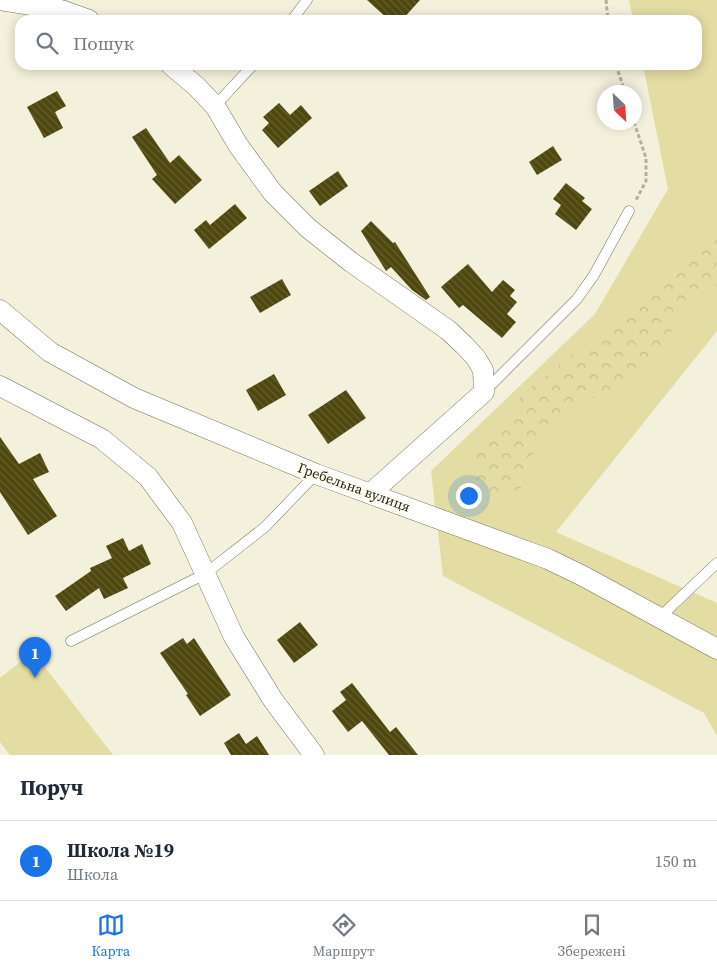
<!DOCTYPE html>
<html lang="uk">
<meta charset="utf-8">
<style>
:root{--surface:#fff;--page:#f2f2f3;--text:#1f2937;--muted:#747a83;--line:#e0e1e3;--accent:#1a73e8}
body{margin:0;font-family:"Source Serif 4",serif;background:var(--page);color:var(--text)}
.compass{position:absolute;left:597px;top:85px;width:45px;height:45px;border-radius:50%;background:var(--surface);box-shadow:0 2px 12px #0003;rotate:155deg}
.you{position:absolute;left:468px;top:495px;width:18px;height:18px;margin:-12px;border:4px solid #fff;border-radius:50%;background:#1a73e8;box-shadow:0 0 0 8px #1a73e833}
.badge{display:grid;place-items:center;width:32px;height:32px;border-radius:50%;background:var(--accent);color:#fff;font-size:16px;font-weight:700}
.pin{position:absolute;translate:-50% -41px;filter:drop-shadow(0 1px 2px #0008)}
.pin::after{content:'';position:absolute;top:26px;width:18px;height:15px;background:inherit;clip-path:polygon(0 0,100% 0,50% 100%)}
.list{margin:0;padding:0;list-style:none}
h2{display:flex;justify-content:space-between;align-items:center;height:65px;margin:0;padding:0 20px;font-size:21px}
h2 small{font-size:16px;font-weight:400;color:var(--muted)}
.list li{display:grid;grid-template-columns:32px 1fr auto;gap:15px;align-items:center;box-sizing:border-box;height:80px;padding:0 20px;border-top:1px solid var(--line)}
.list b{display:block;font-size:19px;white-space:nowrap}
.list p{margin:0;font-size:16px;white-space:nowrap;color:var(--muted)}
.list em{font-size:16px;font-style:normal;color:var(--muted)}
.icon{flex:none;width:28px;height:28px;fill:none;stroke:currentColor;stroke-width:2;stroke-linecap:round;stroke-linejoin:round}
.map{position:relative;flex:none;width:717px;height:755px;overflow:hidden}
.search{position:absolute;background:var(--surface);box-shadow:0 2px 12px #0003;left:15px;right:15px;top:15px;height:55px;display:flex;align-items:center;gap:12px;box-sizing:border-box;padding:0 18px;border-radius:15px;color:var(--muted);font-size:19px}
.sheet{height:145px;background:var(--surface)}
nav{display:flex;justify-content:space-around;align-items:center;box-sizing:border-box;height:70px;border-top:1px solid var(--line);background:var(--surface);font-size:14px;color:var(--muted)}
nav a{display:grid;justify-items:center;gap:2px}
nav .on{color:var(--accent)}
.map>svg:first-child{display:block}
</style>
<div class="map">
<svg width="717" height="755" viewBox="0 0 717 755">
<defs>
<pattern id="forest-crowns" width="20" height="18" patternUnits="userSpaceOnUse" patternTransform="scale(1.25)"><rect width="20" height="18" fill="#e3dca3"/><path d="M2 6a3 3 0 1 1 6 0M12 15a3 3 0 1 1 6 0" fill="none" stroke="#c3bd8c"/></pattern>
<pattern id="building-back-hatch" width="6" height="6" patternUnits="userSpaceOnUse" patternTransform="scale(1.25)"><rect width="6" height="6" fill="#4e470e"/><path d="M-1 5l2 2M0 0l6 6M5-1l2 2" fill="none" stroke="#645f31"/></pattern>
</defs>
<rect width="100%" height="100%" fill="#f3f0db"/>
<path fill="#e3dca3" d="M629,0H717V331L556,532L717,603V736L704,713L443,576L431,471L595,314L668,189L643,65H697V20H633Z
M33,652L113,755H10L0,742V678Z"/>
<path fill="url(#forest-crowns)" d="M717,231V285L683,312L659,352L618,388L579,403L556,416L537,435L531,463L522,488L498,498L475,479L471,456L500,427L523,394L589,341L635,312Z"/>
<path fill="url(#building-back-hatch)" d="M367,0H420L402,20H389Z
M57,91L66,106L55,112L63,128L44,138L27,107Z
M279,103L290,115L301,105L312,118L278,148L262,130L269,123L263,117Z
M146,128L170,163L179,155L202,180L175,204L152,179L157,175L132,137Z
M553,146L562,160L537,175L529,162Z
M338,171L348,186L320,206L309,191Z
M566,183L585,198L582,201L592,209L576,230L555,214L561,205L553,199Z
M235,204L247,218L209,249L194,230L206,220L210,225Z
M371,221L393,243L395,242L430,297L426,300L412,290L391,267L386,271L361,231Z
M468,264L492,292L503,280L515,290L510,296L517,302L507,314L516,322L502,338L463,305L459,308L441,287Z
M282,279L291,295L260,313L250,297Z
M274,374L286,395L258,411L246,390Z
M346,390L366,418L328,444L308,415Z
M0,437L19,464L40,453L49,472L33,479L57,516L28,535L0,492Z
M123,538L129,551L142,544L151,564L123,578L128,588L104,599L99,588L66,611L55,596L91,571L90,568L112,558L106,546Z
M300,622L318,645L294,663L277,640Z
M183,638L187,644L194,638L231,695L200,716L186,695L188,694L160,653Z
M352,683L390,732L396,727L418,755H389L362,721L348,732L332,711L346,700L340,692Z
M239,733L246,744L257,736L269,755H231L224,743Z"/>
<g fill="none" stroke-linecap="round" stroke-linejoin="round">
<g stroke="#72705d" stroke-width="11">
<path id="lane" d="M292,20L307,0
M215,106L253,65
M485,391L577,299L594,275L629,211
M659,618L717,563
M71,641L205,574L265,527L316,474"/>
</g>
<g stroke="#72705d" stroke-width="21">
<path id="street" d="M0,0L61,10L89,20
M171,65L196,86L215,106L238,145L273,193L308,228L351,262L448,330L464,345L476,358L483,370L484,392L371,493
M0,310L50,352L134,398L316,474L548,559L583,576L717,649
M0,386L102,439L148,477L182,523L234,637L273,700L314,755"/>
</g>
<path stroke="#b1af9e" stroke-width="3" stroke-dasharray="4 2.5" stroke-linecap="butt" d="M606,0L608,20
M616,65L625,92
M634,122L646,158V181L636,200"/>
<use href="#lane" stroke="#fff" stroke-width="10"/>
<use href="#street" stroke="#fff" stroke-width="20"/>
</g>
<g text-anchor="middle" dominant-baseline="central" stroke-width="5" stroke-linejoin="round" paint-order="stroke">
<g font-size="14" fill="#25241c" stroke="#fffdf0">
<text transform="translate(354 487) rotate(20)">Гребельна вулиця</text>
</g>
</g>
</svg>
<svg class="compass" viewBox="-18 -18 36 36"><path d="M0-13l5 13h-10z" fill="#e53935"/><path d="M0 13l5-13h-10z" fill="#747a83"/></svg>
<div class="you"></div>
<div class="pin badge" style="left:35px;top:678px">1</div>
<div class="search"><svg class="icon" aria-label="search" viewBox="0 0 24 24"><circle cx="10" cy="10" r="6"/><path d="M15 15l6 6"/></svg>Пошук</div>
</div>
<section class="sheet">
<h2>Поруч<small></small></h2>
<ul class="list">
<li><span class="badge">1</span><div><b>Школа №19</b><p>Школа</p></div><em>150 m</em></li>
</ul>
</section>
<nav>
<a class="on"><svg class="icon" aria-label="map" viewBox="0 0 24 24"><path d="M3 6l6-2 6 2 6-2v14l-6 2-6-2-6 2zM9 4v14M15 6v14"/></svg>Карта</a>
<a><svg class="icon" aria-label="directions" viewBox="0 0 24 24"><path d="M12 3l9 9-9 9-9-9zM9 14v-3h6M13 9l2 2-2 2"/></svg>Маршрут</a>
<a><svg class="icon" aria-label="saved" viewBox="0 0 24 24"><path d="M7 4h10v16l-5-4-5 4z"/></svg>Збережені</a>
</nav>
